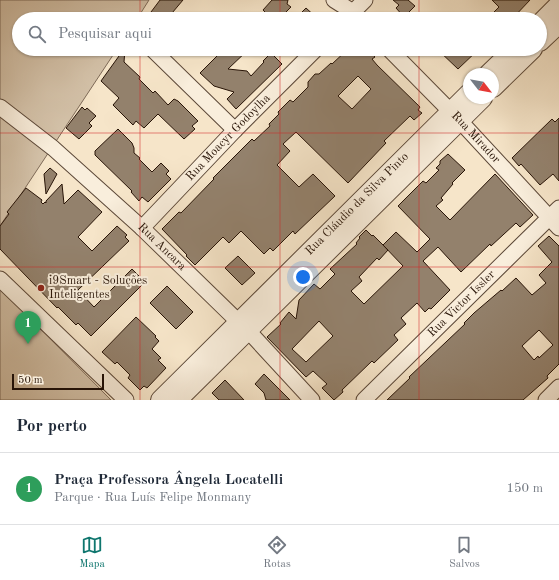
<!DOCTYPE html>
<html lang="pt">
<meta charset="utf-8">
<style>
:root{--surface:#fff;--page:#f6f6f7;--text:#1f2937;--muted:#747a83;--line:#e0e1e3;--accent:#0f766e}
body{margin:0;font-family:"Old Standard TT",serif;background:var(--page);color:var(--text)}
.compass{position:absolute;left:463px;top:68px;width:36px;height:36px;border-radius:50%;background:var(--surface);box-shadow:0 1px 3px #0004;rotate:121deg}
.scale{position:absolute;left:12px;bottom:10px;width:92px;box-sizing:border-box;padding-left:4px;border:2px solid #281407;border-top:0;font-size:11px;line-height:14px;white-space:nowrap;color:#281407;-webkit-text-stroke:3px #f9eedc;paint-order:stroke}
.you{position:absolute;left:303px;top:277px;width:14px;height:14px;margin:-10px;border:3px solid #fff;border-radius:50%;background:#1a73e8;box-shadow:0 0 0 6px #1a73e833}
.badge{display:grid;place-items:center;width:26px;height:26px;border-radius:50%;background:var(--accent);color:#fff;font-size:13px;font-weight:700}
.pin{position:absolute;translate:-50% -33px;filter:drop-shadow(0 1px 2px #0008)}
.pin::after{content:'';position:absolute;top:21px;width:14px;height:12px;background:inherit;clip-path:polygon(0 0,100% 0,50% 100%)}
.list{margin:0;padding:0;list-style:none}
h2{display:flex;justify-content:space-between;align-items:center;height:52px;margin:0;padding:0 16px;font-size:17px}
h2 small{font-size:13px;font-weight:400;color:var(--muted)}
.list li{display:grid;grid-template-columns:26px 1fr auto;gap:12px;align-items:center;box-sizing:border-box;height:72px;padding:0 16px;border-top:1px solid var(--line)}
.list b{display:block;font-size:15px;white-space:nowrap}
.list p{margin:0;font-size:13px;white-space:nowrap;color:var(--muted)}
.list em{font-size:13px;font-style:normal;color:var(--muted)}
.icon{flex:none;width:22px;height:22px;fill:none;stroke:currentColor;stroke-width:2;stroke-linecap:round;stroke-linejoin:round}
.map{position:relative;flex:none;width:559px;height:400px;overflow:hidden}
.search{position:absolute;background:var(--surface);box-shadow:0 1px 3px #0004;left:12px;right:12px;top:12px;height:44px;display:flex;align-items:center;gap:10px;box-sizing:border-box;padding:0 14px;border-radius:22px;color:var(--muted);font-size:15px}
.sheet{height:124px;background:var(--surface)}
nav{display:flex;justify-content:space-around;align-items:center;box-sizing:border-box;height:56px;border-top:1px solid var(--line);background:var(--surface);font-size:11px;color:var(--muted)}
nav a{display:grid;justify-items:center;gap:2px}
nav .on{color:var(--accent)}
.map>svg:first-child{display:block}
</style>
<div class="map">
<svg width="559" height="400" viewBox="0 0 559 400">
<rect width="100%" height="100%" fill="#f6e5c9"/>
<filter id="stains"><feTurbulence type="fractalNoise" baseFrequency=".005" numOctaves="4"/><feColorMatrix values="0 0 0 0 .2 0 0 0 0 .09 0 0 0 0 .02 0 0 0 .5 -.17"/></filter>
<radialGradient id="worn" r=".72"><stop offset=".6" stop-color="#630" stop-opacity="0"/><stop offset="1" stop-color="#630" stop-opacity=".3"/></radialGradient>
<path fill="#d3c1a8" stroke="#7e6a58" d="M0,0H149L137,19H19V49H117L0,226Z
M0,288L111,400H0Z"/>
<path fill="#93816c" stroke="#281407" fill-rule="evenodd" d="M160,0H183L167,19H160L151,12Z
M272,0H288L287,4L291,7L279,19H272L263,10Z
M393,0H408L415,6L404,17L396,8L399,5Z
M492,0H530L512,19H487L499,7Z
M306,8L318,19H295Z
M124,49H125L124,62L140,77L139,79L153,93L155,91L168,105L174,99L178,101L198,121L192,126L195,129L184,139L158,114L144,128L136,121L133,125L113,105L119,98L101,81Z
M224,49H249L228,69L247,71L251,76L264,62L263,61L269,55H273L282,64L236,109L227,99L234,92L214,86L200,73Z
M348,49H367L375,57L372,59L377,65L420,107L418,110L422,113L414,120L410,116L384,141L386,143L348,183L296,132L283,144L290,151L277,165L299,187L313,174L335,196L295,234L293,231L273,251L270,248L264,254L241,231L229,243L223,237L195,265L186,256L187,255L162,229L179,212L181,213L214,179L213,178L252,139L254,141L270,126L269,124L279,114L278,112L290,100L293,102L308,87V82L315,74H319L331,63L332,64ZM358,76L371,89L352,109L338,96Z
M437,49H479L458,69Z
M82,107L85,110L87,108L96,116L89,123L92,126L79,139L66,128Z
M559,118V181L553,174L540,185L521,164L519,166L512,158L552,119L555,122Z
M118,129L132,143L134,148V153L140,158L139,159L152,172L161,163L169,171L166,174L171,179L148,202L142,197L139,201L131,192L132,191L95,155V151Z
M448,154L465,170L452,183L453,184L441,198L443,200L436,206L450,220L495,174L533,215L520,227L516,223L491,246L490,244L461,272L438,247L423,261L450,290L431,309L429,308L425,312L417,303L401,318L406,324L394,335L398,340L374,363L372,361L342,390L343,392L334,400L322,388L327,384L313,371L306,377L267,337L281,324L280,323L289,312L296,319L299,300L314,284L320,289L335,274L330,269L357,244L356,243L360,238L359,237L366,230L372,236L373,235L388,250L379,260L377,258L359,277L362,281L351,291L364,304L403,266L383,245L396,232L417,252L430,239L398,206L423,181L426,183L439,170L436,168L440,164V161ZM319,321L333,336L306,362L292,349Z
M50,168L57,174L46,194L44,174Z
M62,184L64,204L78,190L102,212L78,237L92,251L117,226L127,235L125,237L129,241L78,290L94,307L132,269L145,282L91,336L78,323L76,325L58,307L57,308L0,249V226L9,214L7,212L26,188L42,200L41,202L43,204L45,202L46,203V201Z
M549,236L559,246V364L547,376L548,378L523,400H387L410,378L409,377L465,324L464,323L474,313L501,290L502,291L516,278L532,295L546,283L539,275L552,262L538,246ZM539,330L553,345L539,358L538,356L534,360L522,346Z
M238,256L255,273L242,285L225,268Z
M167,286L193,312L176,329L150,303Z
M136,317L156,336L155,337L159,341L152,349L161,358L158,360L166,368L147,388L144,386L140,390L128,378L130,375L117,362L115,364L102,352Z
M264,374L290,400H266L264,393L255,384Z
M225,380L244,400H219L212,393Z"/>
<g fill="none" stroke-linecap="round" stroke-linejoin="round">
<g stroke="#5c4838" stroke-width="17">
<g id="minor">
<path d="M334,0L353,12L359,19"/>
<path d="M346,19L365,0"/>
<path d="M152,49L235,130"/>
<path id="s1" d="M389,49L460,121L559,228"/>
<path id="s2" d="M0,107L53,148L142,228L253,336L312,400"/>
<path id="s3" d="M142,228L235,130L316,49"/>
<path d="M0,279L126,400"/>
<path id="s4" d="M364,400L559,208"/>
<path d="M546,400L559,387"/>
</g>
</g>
<g stroke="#5c4838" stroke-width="20">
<g id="tertiary">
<path d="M540,23L559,4"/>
<path d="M540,42L559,24"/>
<path d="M488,74L514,49"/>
<path d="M493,88L533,49"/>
<path id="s5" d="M160,400L469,93"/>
<path d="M178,400L483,98"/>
</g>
</g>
<use href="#minor" stroke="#f9eedc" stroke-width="15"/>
<use href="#tertiary" stroke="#f9eedc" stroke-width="18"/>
</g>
<path fill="none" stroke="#d62828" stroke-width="1" stroke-opacity="0.55" d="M140,0V19M280,0V19M419,0V19M140,49V400M280,49V400M419,49V400M0,133H559M0,267H559"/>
<circle fill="#8f2418" stroke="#f9eedc" stroke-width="1.5" cx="41" cy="288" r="4"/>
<g text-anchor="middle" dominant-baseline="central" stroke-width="4" stroke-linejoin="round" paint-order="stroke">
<g font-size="12" fill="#281407" stroke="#f9eedc">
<text stroke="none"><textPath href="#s3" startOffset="125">Rua Moacyr Godoylha</textPath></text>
<text stroke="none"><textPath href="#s1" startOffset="124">Rua Mirador</textPath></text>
<text stroke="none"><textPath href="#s5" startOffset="278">Rua Cláudio da Silva Pinto</textPath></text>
<text stroke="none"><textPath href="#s2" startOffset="214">Rua Ancara</textPath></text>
<text stroke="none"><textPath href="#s4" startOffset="137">Rua Victor Issler</textPath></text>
</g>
<g font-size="12" fill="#281407" stroke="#f9eedc" text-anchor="start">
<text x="49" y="281">i9Smart - Soluções<tspan x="49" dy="14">Inteligentes</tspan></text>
</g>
</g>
<rect width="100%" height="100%" filter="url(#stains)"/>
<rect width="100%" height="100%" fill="url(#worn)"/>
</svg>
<svg class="compass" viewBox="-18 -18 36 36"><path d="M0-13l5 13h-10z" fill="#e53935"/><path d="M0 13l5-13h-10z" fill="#747a83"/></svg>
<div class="scale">50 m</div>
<div class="you"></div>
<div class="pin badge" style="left:28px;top:344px;background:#2e9e5b">1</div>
<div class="search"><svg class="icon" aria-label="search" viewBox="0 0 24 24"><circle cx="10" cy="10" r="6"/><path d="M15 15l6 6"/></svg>Pesquisar aqui</div>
</div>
<section class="sheet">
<h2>Por perto<small></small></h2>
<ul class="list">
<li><span class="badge" style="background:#2e9e5b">1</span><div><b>Praça Professora Ângela Locatelli</b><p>Parque · Rua Luís Felipe Monmany</p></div><em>150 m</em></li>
</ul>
</section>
<nav>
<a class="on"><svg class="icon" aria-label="map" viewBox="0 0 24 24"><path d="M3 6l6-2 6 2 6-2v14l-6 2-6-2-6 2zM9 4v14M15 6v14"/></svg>Mapa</a>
<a><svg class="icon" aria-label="directions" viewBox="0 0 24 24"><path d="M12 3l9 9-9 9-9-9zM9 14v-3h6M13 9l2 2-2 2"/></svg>Rotas</a>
<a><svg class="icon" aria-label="saved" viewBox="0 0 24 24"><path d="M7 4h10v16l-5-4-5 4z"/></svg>Salvos</a>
</nav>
